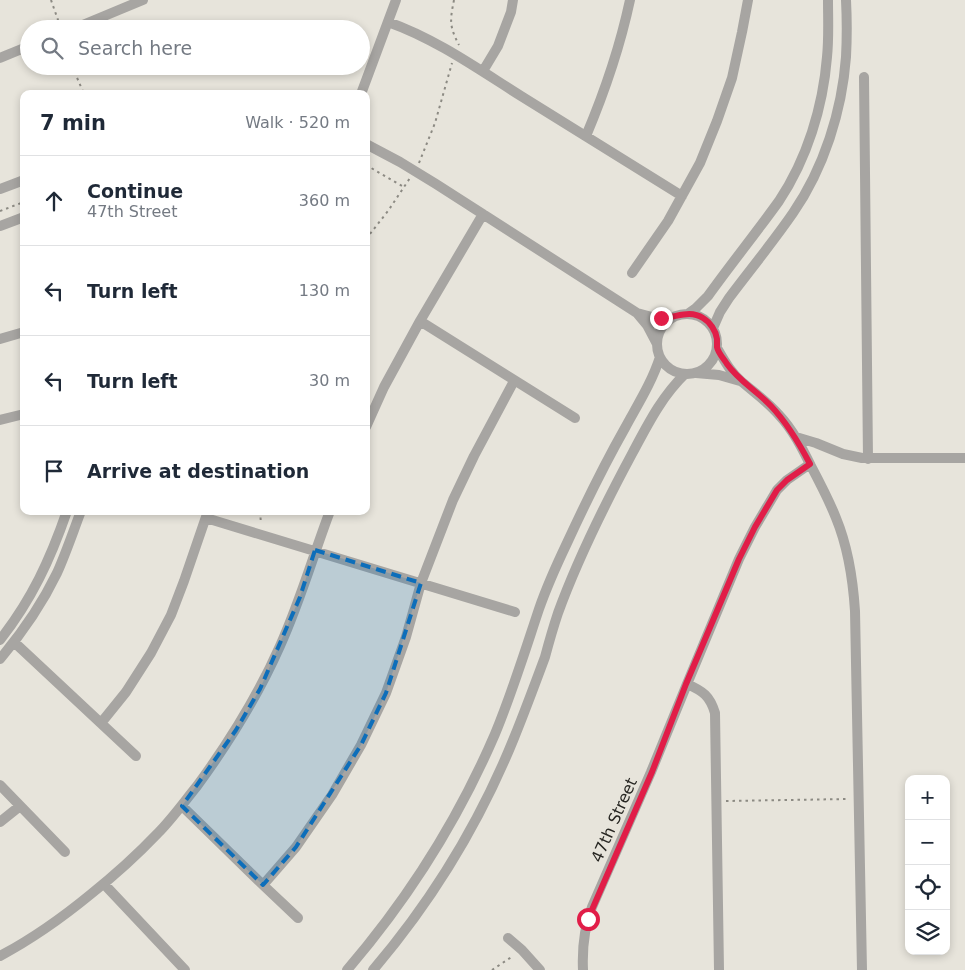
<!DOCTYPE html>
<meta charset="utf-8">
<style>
:root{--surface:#fff;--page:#f6f6f7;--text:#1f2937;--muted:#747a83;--line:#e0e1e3}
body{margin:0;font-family:"DejaVu Sans",sans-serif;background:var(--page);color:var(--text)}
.controls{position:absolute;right:15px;bottom:15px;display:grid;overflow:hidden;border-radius:10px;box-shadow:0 2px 8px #0003}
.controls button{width:45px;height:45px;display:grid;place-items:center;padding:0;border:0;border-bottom:1px solid var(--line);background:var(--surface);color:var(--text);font:25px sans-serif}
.stop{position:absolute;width:15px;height:15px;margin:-11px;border:4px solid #e11d48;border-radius:50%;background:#fff}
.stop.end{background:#e11d48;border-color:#fff;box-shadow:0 1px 5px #0008}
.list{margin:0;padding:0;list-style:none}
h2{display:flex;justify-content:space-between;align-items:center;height:65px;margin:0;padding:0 20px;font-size:21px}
h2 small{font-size:16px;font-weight:400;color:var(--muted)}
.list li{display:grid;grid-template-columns:32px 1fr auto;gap:15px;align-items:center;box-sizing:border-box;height:90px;padding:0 20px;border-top:1px solid var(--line)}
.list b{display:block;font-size:19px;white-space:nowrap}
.list p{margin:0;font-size:16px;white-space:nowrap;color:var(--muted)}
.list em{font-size:16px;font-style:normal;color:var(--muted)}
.icon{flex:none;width:28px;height:28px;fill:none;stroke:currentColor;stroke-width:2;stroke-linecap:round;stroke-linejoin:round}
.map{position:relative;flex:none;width:965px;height:970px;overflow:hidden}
.search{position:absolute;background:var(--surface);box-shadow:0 2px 8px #0003;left:20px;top:20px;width:350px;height:55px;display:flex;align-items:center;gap:12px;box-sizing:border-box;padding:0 18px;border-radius:28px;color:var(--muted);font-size:19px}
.panel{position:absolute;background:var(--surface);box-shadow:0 2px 8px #0003;left:20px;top:90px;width:350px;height:425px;border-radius:10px}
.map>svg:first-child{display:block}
</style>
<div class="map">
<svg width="965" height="970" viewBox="0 0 965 970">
<rect width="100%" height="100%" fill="#e7e4db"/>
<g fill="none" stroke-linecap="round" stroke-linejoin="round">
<path stroke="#8c8a83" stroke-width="2" stroke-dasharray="2.5 4" stroke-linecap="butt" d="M51,0L58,20L53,26L54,29
M454,0C450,20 449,26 459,45
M72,66L84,94
M419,163L435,123L452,63
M366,165L404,187
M0,211L24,202
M366,239L388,211L410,178
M260,511L261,524
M726,801L849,799
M492,970L513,956"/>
<path stroke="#a7a5a2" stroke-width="10" d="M388,22C436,39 478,69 521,96C574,129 628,162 682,196
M73,29L143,0
M0,58L29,46
M483,71L498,46L511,12L513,0
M864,77L868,459
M361,94L396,0
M586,136C605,91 620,47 630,0
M366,144L400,162L436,184L637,313L647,325L657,344
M0,189L24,180
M0,226L24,217
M632,273L668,221L700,163L717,121L732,78L742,32L748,0
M637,313L652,317L671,318
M689,313L696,308L708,296C731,264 756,233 779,201C807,159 823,107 827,57C829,38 828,19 828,0
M657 344a30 30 0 1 1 60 0a30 30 0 1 1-60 0Z
M420,321L575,418
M713,328L720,312L729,298C750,270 773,242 793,213C824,168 842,111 846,57C847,38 847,19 846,0
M0,339L24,332
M717,348C724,360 731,373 742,382C755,393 768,402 779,415C793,430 802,448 811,466C820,483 829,500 836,518C848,547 853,580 855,611L862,970
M696,373L719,375L740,381
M0,420L24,414
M366,427L384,387L420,321L483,214
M796,437L816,443L843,454L862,458H965
M206,518L515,612
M0,640C32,599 50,560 67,511
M14,642L136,756
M0,659C22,633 42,604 57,573C66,553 73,532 81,511
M687,684C703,691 710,696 715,713L719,970
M101,723L126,692L151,653L171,615L184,581L208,511
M0,785L65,852
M182,806L263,885L298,918
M0,822L20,806
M104,884L185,970
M263,885L296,847L332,795L361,745L386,693L406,637L421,583L453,500L474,456L514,381
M508,938L522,950L540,970
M0,956C32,939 63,917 91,894C115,875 137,855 158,833C172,819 184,802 197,786C230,741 257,698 280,646C300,602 313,556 330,511
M347,970C408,899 458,820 495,734C512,693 525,651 539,609C547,586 557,564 567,543C585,504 604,465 625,428C638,404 652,382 660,357
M373,970C431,902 480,822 514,738C525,711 535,684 545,657C549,642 553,628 558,613C578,558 605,504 633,452C648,424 662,396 685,374
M583,970C582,948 584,928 592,907L651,772L687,684L739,559L755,527L777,490L787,480L810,464"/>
</g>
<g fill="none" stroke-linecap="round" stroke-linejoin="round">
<path stroke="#e11d48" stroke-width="6" d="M588,919L652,772L686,684L739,559L755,527L777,490L787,480L810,464C799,443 788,424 771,406C757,391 739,381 727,364C724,359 718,353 717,347C717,345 717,342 717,339C716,331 710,322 703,318C689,309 676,318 661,318"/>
</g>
<path fill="#0d6eba" fill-opacity="0.2" stroke="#0d6eba" stroke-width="4" stroke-dasharray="10 6" stroke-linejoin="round" d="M315,550L421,583L386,693L361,745L296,847L263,885L182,806L236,730L260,689L300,597Z"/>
<g text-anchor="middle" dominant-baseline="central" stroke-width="4" stroke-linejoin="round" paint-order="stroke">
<g font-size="16" fill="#272622" stroke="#e7e4db">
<text transform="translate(614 820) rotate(-66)">47th Street</text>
</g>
</g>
</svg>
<div class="controls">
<button>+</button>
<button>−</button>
<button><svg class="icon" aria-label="locate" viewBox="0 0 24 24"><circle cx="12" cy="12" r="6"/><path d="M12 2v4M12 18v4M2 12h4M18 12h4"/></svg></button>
<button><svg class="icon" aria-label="layers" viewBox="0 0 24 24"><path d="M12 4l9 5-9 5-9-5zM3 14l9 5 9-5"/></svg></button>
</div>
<div class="stop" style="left:588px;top:919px"></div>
<div class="stop end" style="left:661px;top:318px"></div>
<div class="search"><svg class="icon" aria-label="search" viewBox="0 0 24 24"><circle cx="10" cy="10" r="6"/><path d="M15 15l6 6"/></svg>Search here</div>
<section class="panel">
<h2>7 min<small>Walk · 520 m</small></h2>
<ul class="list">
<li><svg class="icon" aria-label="ahead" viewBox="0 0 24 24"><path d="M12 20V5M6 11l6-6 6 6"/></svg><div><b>Continue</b><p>47th Street</p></div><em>360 m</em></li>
<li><svg class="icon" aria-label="left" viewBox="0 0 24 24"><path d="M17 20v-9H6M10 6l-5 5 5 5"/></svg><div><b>Turn left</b></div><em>130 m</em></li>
<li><svg class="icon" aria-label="left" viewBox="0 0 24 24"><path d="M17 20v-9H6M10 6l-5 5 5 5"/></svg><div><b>Turn left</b></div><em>30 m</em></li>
<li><svg class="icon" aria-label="arrive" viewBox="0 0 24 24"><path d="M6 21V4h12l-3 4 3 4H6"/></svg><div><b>Arrive at destination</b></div></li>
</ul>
</section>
</div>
